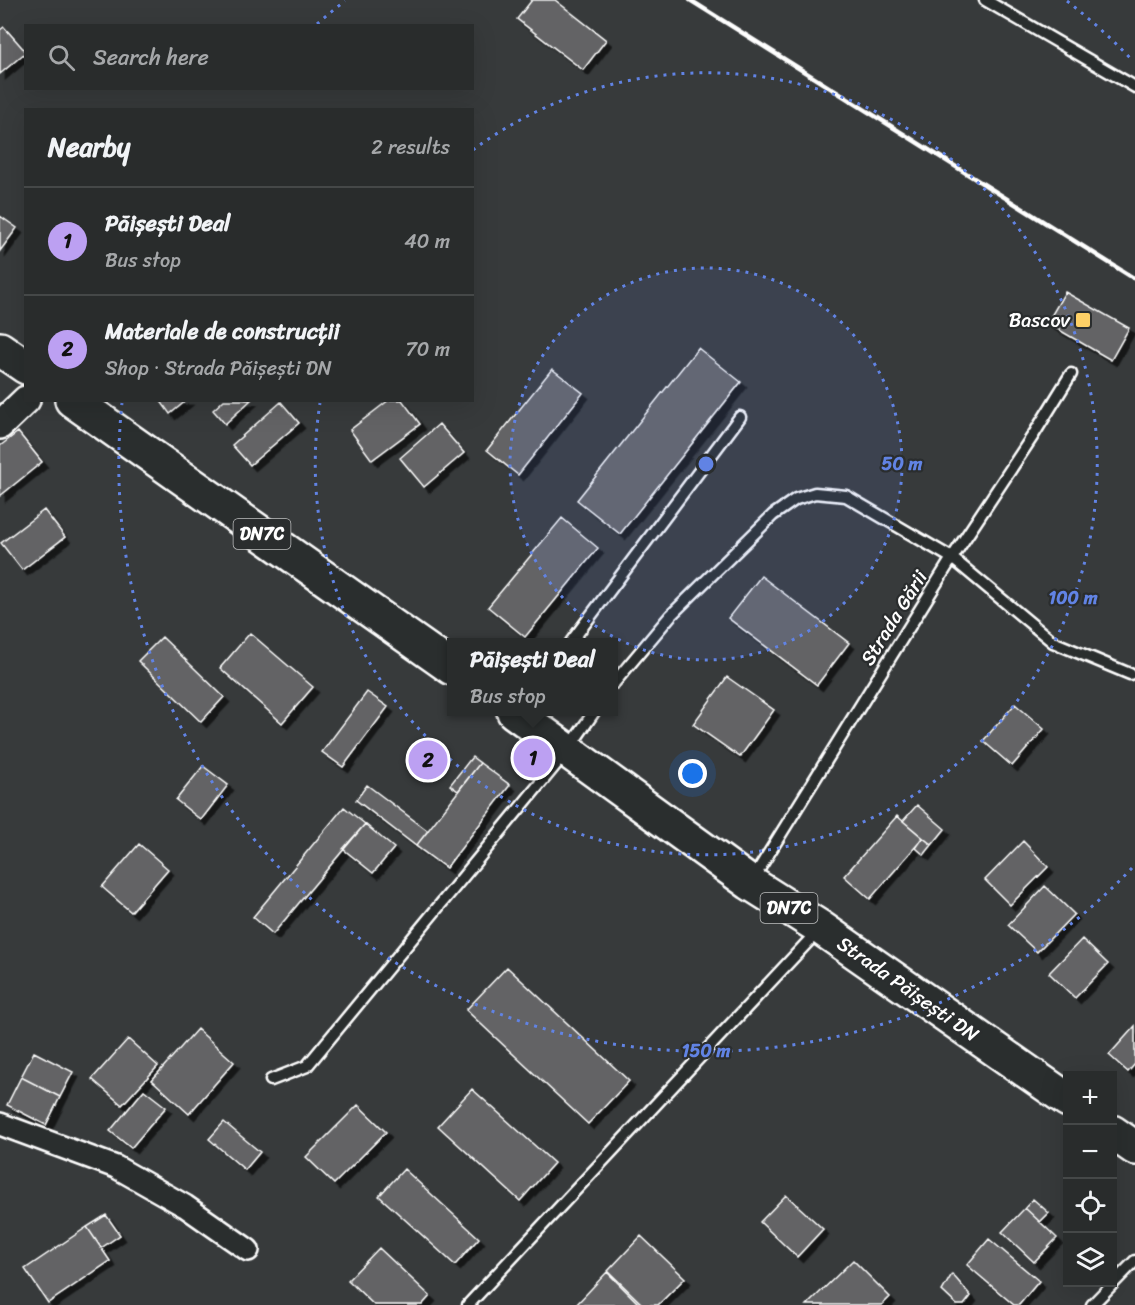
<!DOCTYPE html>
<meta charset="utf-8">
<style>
:root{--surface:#292c2c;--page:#353838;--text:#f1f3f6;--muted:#a5a7a9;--line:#454848;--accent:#bca0f2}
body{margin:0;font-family:Sriracha,sans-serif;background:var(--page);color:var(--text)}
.controls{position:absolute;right:18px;bottom:18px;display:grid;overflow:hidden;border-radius:0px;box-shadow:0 6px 24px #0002}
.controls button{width:54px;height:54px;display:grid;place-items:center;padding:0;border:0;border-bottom:2px solid var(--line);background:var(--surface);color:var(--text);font:30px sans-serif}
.you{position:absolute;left:693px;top:774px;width:21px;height:21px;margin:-15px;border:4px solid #fff;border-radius:50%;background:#1a73e8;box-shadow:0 0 0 9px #1a73e833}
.badge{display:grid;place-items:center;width:39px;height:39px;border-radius:50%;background:var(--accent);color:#111;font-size:20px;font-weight:700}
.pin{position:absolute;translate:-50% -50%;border:3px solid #fff;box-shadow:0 2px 6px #0006}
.popup{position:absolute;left:447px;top:638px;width:171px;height:78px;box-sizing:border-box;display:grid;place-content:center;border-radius:0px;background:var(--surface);filter:drop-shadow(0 2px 4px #0005);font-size:20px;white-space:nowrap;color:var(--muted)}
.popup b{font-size:22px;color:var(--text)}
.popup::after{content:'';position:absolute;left:50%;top:100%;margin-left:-12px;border:12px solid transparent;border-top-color:var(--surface)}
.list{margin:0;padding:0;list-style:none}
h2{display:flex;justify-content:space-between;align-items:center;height:78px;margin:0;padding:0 24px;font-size:26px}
h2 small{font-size:20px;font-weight:400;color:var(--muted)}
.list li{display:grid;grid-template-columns:39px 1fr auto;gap:18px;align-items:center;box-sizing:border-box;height:108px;padding:0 24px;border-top:2px solid var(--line)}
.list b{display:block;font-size:22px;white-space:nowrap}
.list p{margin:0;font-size:20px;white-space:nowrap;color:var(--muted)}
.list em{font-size:20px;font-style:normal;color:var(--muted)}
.icon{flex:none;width:33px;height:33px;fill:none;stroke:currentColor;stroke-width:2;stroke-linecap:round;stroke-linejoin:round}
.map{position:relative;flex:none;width:1135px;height:1305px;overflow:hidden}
.search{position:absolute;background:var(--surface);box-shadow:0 6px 24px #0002;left:24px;top:24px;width:450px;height:66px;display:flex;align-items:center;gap:15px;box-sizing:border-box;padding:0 21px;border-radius:0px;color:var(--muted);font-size:22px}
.panel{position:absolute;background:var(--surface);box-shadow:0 6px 24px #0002;left:24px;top:108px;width:450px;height:294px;border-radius:0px}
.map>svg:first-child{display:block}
</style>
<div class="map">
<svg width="1135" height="1305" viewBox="0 0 1135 1305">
<defs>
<filter id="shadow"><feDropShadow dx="5.5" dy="5.5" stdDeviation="0" flood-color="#0009"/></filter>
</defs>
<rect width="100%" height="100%" fill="#373a3b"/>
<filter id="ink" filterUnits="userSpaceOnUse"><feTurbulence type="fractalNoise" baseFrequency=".0167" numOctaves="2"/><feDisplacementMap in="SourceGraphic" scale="12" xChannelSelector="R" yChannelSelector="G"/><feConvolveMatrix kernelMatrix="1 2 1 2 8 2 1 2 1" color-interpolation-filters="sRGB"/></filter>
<g filter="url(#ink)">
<path fill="#636465" stroke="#fff" stroke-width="1.5" filter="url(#shadow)" d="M532,0H555L606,40L583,70L517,19Z
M4,27L26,52L0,74V30Z
M0,216L17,228L0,251Z
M1065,292L1129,328L1111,360L1047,323Z
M698,348L741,382L620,534L577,500Z
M552,369L583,393L518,475L487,450Z
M160,400H187L170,414Z
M224,400H251L225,424L213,410Z
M389,400H402L420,424L372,460L350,430Z
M281,402L299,423L250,465L232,445Z
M439,424L464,453L424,487L400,458Z
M18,432L42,462L0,496V446Z
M44,510L65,537L22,570L1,543Z
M562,518L598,548L525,637L488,607Z
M761,576L849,643L817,685L728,618Z
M250,633L313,687L282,723L220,668Z
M162,637L224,697L201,722L138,661Z
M727,677L774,710L740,757L693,724Z
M367,692L388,707L343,767L322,752Z
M1015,704L1044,729L1012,766L983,741Z
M472,757L480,763L458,791L450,785Z
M480,763L510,785L446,868L416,846Z
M203,766L228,785L201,820L176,800Z
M367,785L428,831L416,846L356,800Z
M917,805L945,829L932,845L903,821Z
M344,807L365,824L273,934L253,917Z
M897,816L923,838L870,899L844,876Z
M365,824L394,848L373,873L343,849Z
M923,838L932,845L924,855L916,848Z
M1023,841L1048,867L1010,905L985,880Z
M139,844L168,869L131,912L102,887Z
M1045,886L1074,914L1037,952L1008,925Z
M1082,939L1108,964L1075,998L1049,973Z
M507,967L629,1081L588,1124L466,1010Z
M1135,1026V1064L1128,1072L1109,1055Z
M197,1029L234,1062L189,1114L152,1080Z
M128,1039L158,1066L122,1105L92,1079Z
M34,1052L73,1072L60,1097L21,1077Z
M21,1077L60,1097L46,1125L7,1105Z
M472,1089L554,1163L520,1201L438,1126Z
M144,1090L166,1107L131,1148L110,1131Z
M358,1105L386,1132L334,1184L306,1157Z
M224,1122L260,1152L245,1170L209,1139Z
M404,1169L479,1238L455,1265L379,1196Z
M786,1195L823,1229L797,1257L760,1222Z
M1033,1199L1049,1213L1040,1222L1025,1208Z
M1025,1208L1057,1238L1034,1262L1002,1232Z
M106,1215L120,1235L101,1248L87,1227Z
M87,1227L110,1261L48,1303L25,1269Z
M641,1236L685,1278L658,1305H643L608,1271Z
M989,1239L1039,1281L1019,1305H1014L967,1265Z
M379,1248L430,1296L422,1305H374L348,1280Z
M853,1260L890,1297L882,1305H807Z
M607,1272L640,1305H576Z
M952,1274L971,1296L964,1305H957L942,1291Z"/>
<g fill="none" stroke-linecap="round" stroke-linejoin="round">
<g stroke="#fff" stroke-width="15">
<path id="service" d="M985,0L1135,87
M571,642L740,417
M614,683L671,615L773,515L796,499L815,493L846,496L952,558L1053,642L1130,674
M751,882L952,558L1034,434L1071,374
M271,1080L307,1066L567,751L594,712
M468,1305L819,930
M1092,1305L1135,1261"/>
</g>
<g stroke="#fff" stroke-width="26">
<path id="minor" d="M0,1124L116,1167L185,1206L248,1250"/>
</g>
<g stroke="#fff" stroke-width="32">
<path id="tertiary" d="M0,425L26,400"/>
</g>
<g stroke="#fff" stroke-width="38">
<path id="primary" d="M0,349L26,367
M72,400L452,668
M514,712L750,883L821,928L1068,1100
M1112,1132L1135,1148"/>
</g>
<use href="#service" stroke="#2a2d2e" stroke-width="10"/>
<use href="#minor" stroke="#2a2d2e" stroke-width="21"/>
<use href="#tertiary" stroke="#2a2d2e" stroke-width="27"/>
<use href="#primary" stroke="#2a2d2e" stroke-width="33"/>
<path stroke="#fff" stroke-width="4.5" d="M690,0L1135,279"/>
</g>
</g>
<circle cx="706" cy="464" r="196" fill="#6183e4" fill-opacity=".12"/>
<g fill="none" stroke="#6183e4" stroke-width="3" stroke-dasharray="3 6">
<circle cx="706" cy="464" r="196"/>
<path d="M473 150A391 391 0 1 1 320 403"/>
<path d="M1132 868A587 587 0 0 1 122 403M317 24A587 587 0 0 1 345 1M1067 1A587 587 0 0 1 1132 60"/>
</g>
<rect fill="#ffd166" stroke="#2a2d2e" stroke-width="2" x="1075" y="312" width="16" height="16" rx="3"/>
<g text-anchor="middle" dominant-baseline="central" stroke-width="4.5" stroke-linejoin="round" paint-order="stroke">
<g fill="#2a2d2e" stroke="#bfc0c0" stroke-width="1.5">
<rect x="233.5" y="519" width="57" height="30" rx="4.5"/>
<rect x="760.5" y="893" width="57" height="30" rx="4.5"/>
</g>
<g font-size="18" font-weight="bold" fill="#fff">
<text x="262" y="534">DN7C</text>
<text x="789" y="908">DN7C</text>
</g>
<g font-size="20" fill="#fff" stroke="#2a2d2e" text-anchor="end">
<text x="1070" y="320">Bascov</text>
</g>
<g font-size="20" fill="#fff" stroke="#2a2d2e">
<text transform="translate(894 618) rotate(-58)">Strada Gării</text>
<text transform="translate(908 989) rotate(35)">Strada Păișești DN</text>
</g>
</g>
<circle cx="706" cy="464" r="9" fill="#6183e4" stroke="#2a2d2e" stroke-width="3"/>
<g font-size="18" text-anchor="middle" font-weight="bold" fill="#6183e4" stroke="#2a2d2e" stroke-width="4.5" stroke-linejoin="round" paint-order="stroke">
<text x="902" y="470">50 m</text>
<text x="1073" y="604">100 m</text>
<text x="706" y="1057">150 m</text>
</g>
</svg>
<div class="controls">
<button>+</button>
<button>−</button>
<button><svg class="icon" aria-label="locate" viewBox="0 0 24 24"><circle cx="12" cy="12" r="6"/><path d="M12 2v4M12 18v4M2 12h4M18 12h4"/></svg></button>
<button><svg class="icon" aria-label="layers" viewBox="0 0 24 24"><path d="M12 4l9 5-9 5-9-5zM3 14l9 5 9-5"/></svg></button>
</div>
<div class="you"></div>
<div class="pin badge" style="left:533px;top:758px">1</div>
<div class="popup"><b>Păișești Deal</b>Bus stop</div>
<div class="pin badge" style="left:428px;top:760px">2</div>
<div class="search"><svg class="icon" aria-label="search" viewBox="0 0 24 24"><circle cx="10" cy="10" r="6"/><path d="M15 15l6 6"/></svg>Search here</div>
<section class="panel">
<h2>Nearby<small>2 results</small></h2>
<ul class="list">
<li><span class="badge">1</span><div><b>Păișești Deal</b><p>Bus stop</p></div><em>40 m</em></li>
<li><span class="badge">2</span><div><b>Materiale de construcții</b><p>Shop · Strada Păișești DN</p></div><em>70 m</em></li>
</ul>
</section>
</div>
